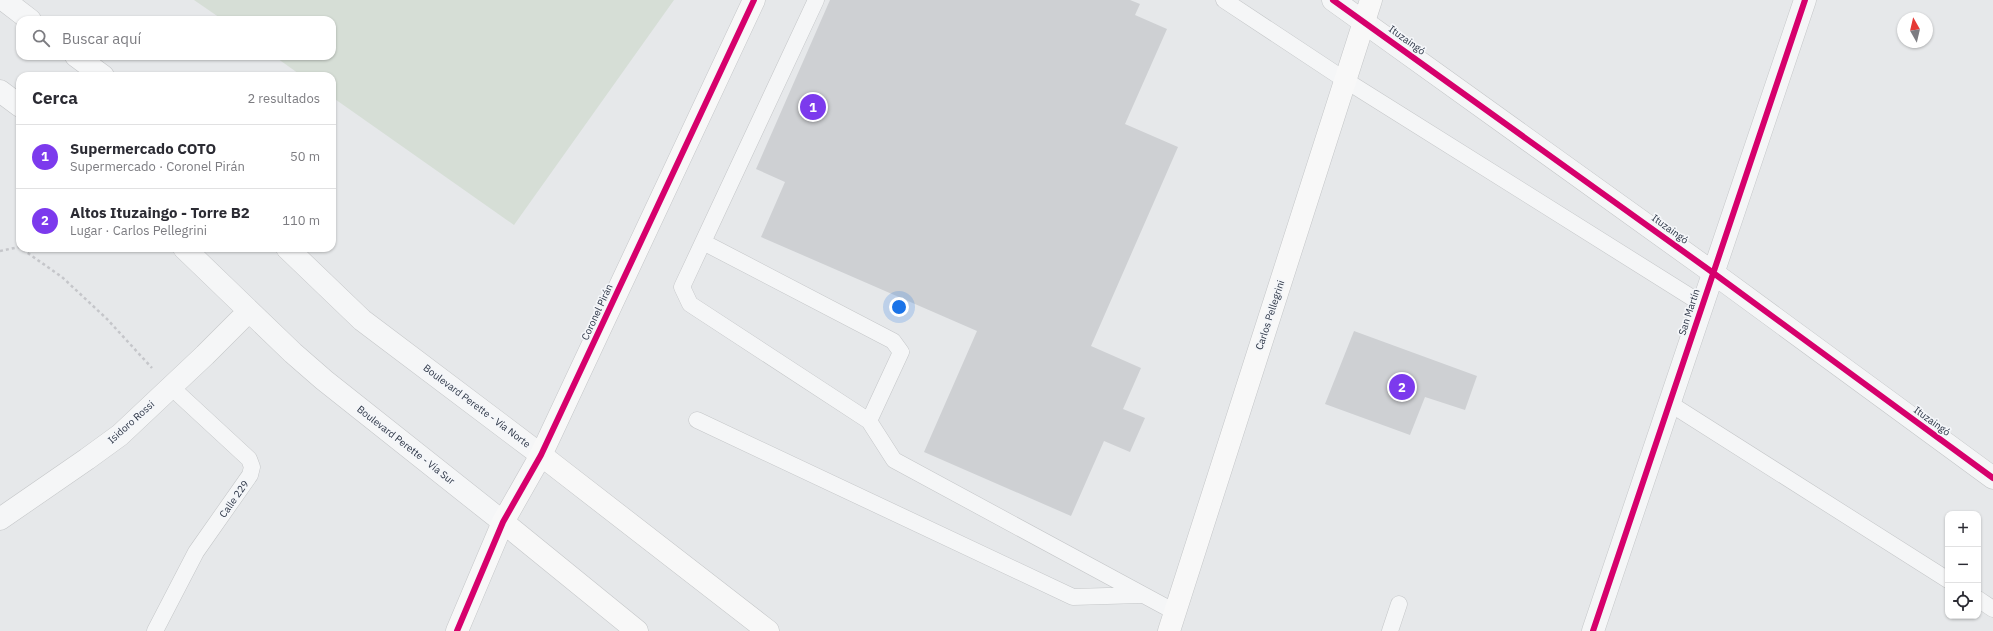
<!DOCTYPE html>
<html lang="es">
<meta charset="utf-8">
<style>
:root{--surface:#fff;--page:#f2f2f3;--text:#2b2b33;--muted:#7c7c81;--line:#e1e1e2;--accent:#7c3aed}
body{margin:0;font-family:"IBM Plex Sans",sans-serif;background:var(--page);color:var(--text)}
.controls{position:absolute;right:12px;bottom:12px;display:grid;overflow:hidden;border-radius:8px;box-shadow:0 1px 3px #0004}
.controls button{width:36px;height:36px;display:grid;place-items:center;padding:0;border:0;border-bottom:1px solid var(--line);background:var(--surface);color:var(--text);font:20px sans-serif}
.compass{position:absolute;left:1897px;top:12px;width:36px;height:36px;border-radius:50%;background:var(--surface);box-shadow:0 1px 3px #0004;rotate:352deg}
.you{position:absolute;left:899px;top:307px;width:14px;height:14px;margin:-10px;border:3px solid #fff;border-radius:50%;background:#1a73e8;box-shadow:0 0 0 6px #1a73e833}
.badge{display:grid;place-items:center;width:26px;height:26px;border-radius:50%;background:var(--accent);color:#fff;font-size:13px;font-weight:700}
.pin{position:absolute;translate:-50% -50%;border:2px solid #fff;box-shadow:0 1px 4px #0006}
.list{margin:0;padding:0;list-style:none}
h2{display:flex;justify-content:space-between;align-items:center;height:52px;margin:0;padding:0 16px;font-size:17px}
h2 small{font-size:13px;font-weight:400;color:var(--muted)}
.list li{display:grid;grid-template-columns:26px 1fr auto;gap:12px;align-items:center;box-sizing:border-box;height:64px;padding:0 16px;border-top:1px solid var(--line)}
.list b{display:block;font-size:15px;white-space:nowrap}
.list p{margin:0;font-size:13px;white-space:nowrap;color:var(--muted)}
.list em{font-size:13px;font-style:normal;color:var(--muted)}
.icon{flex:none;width:22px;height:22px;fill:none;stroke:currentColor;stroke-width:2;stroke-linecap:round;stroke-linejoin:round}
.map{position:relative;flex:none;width:1993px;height:631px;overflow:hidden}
.search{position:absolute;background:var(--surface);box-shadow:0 1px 3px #0004;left:16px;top:16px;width:320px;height:44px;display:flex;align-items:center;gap:10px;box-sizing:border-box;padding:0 14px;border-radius:12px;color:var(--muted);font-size:15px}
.panel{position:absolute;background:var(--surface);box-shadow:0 1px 3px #0004;left:16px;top:72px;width:320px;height:180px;border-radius:12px}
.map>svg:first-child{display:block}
</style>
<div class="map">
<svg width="1993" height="631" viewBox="0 0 1993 631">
<rect width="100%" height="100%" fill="#e6e8ea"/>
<path fill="#d6ded6" d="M194,0H674L514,225L332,97V76H302L274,56H332V20H223Z"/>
<path fill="#ced0d3" d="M830,0H1130L1140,4L1135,15L1167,29L1125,124L1178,147L1091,346L1141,368L1123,409L1145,418L1130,452L1104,441L1071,516L924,452L977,331L761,237L785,182L756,169Z
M1354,331L1477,376L1465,410L1425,397L1410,435L1325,404Z"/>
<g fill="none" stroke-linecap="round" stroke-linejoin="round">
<g stroke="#c4c6c8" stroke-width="17">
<path id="lane" d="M816,0L682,287L690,304L869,421L894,460L1175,612
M1224,0L1345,80L1702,304
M703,242L893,341L901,352L869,421
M1669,403L1948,580
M697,420L1073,597L1141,595
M1978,599L1993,609
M155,631L196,552L250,475L252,467L249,459L170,386
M1390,631L1399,604"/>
</g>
<g stroke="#c4c6c8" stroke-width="23">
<path id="street" d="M4,0L30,20
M1333,0L1712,272L1993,478
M76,56L103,76
M0,91L20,106
M184,248L293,353L324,380L503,522
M287,248L362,320L541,455
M0,519L87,459L120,435L205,355L249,311
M1593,631L1805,0"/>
</g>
<g stroke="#c4c6c8" stroke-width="23">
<path id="secondary" d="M541,455L768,631
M503,522L637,631
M457,631L503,522L541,455L754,0
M1169,631L1371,0"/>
</g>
<path stroke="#c5c6ca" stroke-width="2.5" stroke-dasharray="3 3" stroke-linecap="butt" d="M0,251L19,247L62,277L107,319L152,368"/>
<use href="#lane" stroke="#f5f6f7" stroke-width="16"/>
<use href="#street" stroke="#f5f6f7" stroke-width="22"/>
<use href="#secondary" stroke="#f8f8f8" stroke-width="22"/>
<g stroke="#f4f6f9" stroke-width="8">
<path id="cycleway" d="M1333,0L1712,272L1993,478
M457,631L503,522L541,455L754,0
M1593,631L1805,0"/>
</g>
<use href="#cycleway" stroke="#d6006c" stroke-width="6"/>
</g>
<g text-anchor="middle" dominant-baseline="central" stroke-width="3.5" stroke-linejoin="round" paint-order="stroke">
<g font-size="10" fill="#2b3445" stroke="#f4f6f9">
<text transform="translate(1407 40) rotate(36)">Ituzaingó</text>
<text transform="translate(1670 229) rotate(36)">Ituzaingó</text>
<text transform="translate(597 312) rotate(-65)">Coronel Pirán</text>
<text transform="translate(1689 312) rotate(-72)">San Martín</text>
<text transform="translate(1270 315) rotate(-72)">Carlos Pellegrini</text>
<text transform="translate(477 406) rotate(37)">Boulevard Perette - Vía Norte</text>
<text transform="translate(1932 421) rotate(36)">Ituzaingó</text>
<text transform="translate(131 422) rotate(-42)">Isidoro Rossi</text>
<text transform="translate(406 445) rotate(38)">Boulevard Perette - Vía Sur</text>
<text transform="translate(234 499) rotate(-55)">Calle 229</text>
</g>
</g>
</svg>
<div class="controls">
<button>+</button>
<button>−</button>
<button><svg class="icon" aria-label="locate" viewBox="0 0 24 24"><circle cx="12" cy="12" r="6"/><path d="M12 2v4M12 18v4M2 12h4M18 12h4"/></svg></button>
</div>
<svg class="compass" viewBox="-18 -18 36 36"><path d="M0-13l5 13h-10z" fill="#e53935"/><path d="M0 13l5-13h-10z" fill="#7c7c81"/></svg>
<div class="you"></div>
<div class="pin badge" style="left:813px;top:107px">1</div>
<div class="pin badge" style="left:1402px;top:387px">2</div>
<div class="search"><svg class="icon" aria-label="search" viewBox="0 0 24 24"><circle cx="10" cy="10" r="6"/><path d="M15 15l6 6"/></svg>Buscar aquí</div>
<section class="panel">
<h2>Cerca<small>2 resultados</small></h2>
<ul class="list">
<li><span class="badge">1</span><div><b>Supermercado COTO</b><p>Supermercado · Coronel Pirán</p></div><em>50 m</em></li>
<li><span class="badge">2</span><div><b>Altos Ituzaingo - Torre B2</b><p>Lugar · Carlos Pellegrini</p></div><em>110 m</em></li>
</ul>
</section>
</div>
